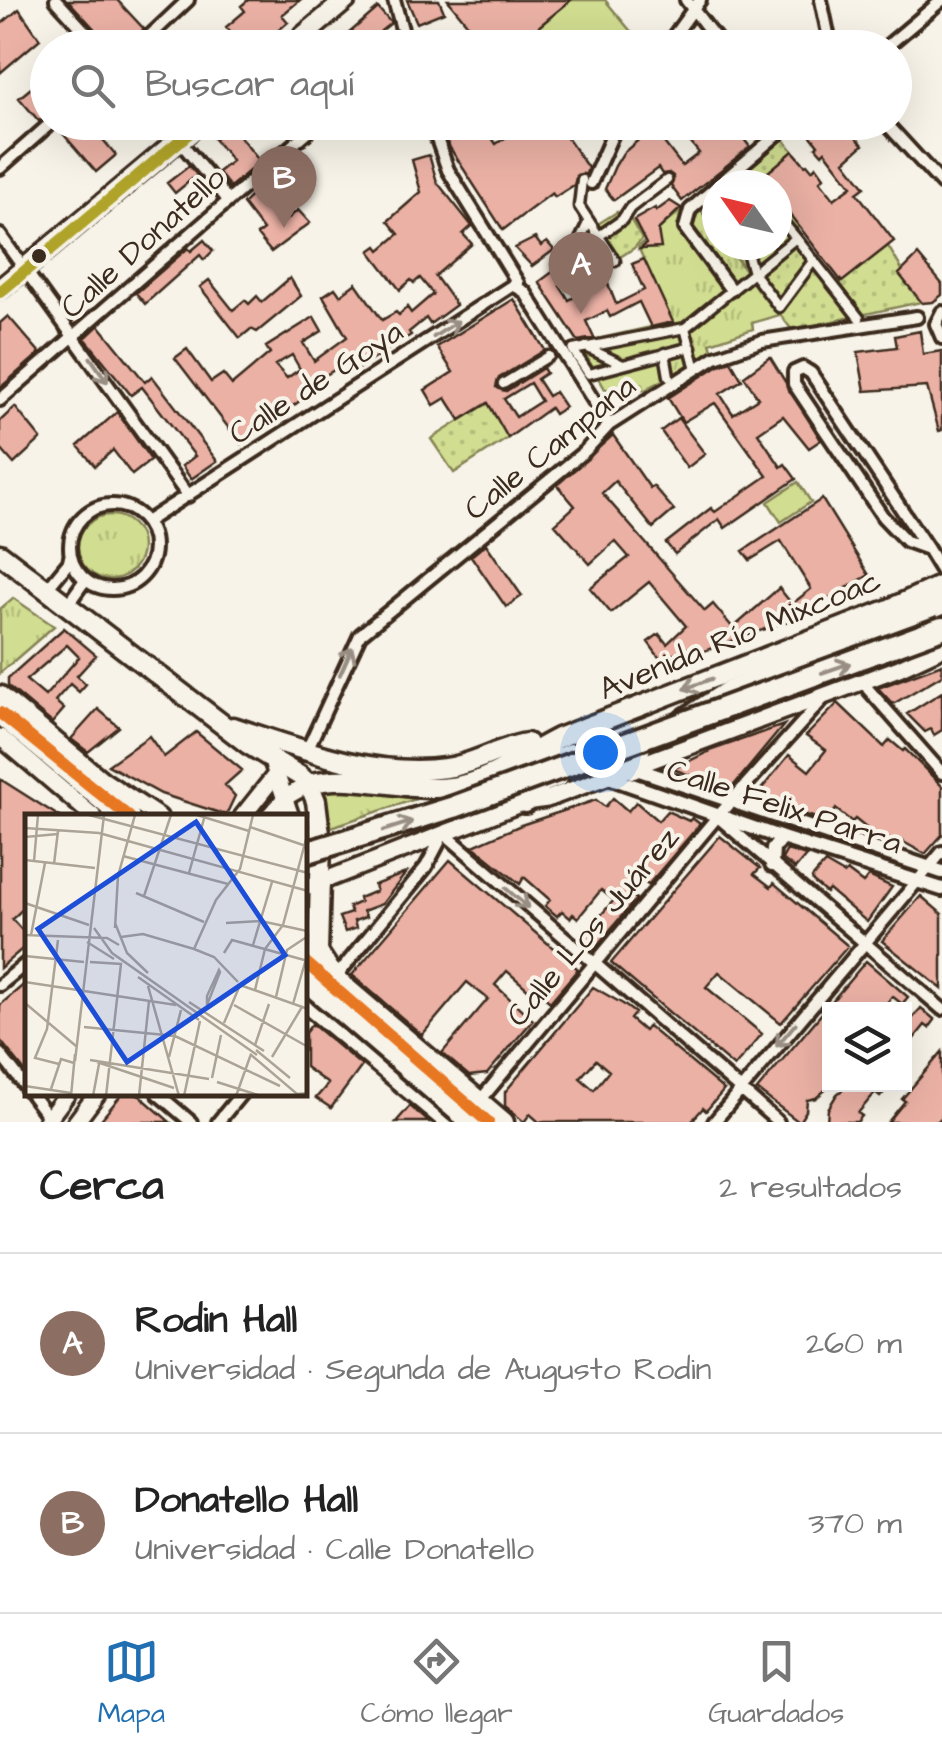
<!DOCTYPE html>
<html lang="es">
<meta charset="utf-8">
<style>
:root{--surface:#fff;--page:#f6f6f6;--text:#222;--muted:#767676;--line:#e0e0e0;--accent:#1f6fb2}
body{margin:0;font-family:"Architects Daughter",sans-serif;background:var(--page);color:var(--text)}
.controls{position:absolute;right:30px;bottom:30px;display:grid;overflow:hidden;border-radius:0px;box-shadow:0 10px 40px #0002}
.controls button{width:90px;height:90px;display:grid;place-items:center;padding:0;border:0;border-bottom:2px solid var(--line);background:var(--surface);color:var(--text);font:50px sans-serif}
.compass{position:absolute;left:702px;top:170px;width:90px;height:90px;border-radius:50%;background:var(--surface);box-shadow:0 10px 40px #0002;rotate:304deg}
.you{position:absolute;left:600px;top:752px;width:35px;height:35px;margin:-25px;border:8px solid #fff;border-radius:50%;background:#1a73e8;box-shadow:0 0 0 15px #1a73e833}
.badge{display:grid;place-items:center;width:65px;height:65px;border-radius:50%;background:var(--accent);color:#fff;font-size:32px;font-weight:700}
.pin{position:absolute;translate:-50% -82px;filter:drop-shadow(0 2px 5px #0008)}
.pin::after{content:'';position:absolute;top:52px;width:35px;height:30px;background:inherit;clip-path:polygon(0 0,100% 0,50% 100%)}
.list{margin:0;padding:0;list-style:none}
h2{display:flex;justify-content:space-between;align-items:center;height:130px;margin:0;padding:0 40px;font-size:42px}
h2 small{font-size:32px;font-weight:400;color:var(--muted)}
.list li{display:grid;grid-template-columns:65px 1fr auto;gap:30px;align-items:center;box-sizing:border-box;height:180px;padding:0 40px;border-top:2px solid var(--line)}
.list b{display:block;font-size:38px;white-space:nowrap}
.list p{margin:0;font-size:32px;white-space:nowrap;color:var(--muted)}
.list em{font-size:32px;font-style:normal;color:var(--muted)}
.icon{flex:none;width:55px;height:55px;fill:none;stroke:currentColor;stroke-width:2;stroke-linecap:round;stroke-linejoin:round}
.map{position:relative;flex:none;width:942px;height:1122px;overflow:hidden}
.search{position:absolute;background:var(--surface);box-shadow:0 10px 40px #0002;left:30px;right:30px;top:30px;height:110px;display:flex;align-items:center;gap:25px;box-sizing:border-box;padding:0 35px;border-radius:55px;color:var(--muted);font-size:38px}
.sheet{height:490px;background:var(--surface)}
nav{display:flex;justify-content:space-around;align-items:center;box-sizing:border-box;height:140px;border-top:2px solid var(--line);background:var(--surface);font-size:28px;color:var(--muted)}
nav a{display:grid;justify-items:center;gap:5px}
nav .on{color:var(--accent)}
.map>svg:first-child{display:block}
</style>
<div class="map">
<svg width="942" height="1122" viewBox="0 0 942 1122">
<defs>
<pattern id="grass-dots" width="8" height="8" patternUnits="userSpaceOnUse" patternTransform="scale(2.5)"><rect width="8" height="8" fill="#d1dd90"/><path d="M2 2h.1M6 6h.1" fill="none" stroke="#b4be7c" stroke-width="1.8" stroke-linecap="round"/></pattern>
<pattern id="park-tufts" width="24" height="20" patternUnits="userSpaceOnUse" patternTransform="scale(2.5)"><rect width="24" height="20" fill="#d1dd90"/><path d="M3 7l-1-3M5 7V3M7 7l1-3M15 17l-1-3M17 17v-4M19 17l1-3" fill="none" stroke="#b4be7c"/></pattern>
</defs>
<rect width="100%" height="100%" fill="#f7f3e8"/>
<filter id="ink" filterUnits="userSpaceOnUse"><feTurbulence type="fractalNoise" baseFrequency=".01" numOctaves="2"/><feDisplacementMap in="SourceGraphic" scale="20" xChannelSelector="R" yChannelSelector="G"/><feConvolveMatrix kernelMatrix="1 2 1 2 8 2 1 2 1" color-interpolation-filters="sRGB"/></filter>
<g filter="url(#ink)">
<path fill="url(#grass-dots)" stroke="#868457" stroke-width="2.5" d="M779,134L804,164L799,226L791,234L831,284L840,279L842,281L888,246L921,302L792,330L727,245H777V185H720Z
M617,212L624,223L631,220L642,239L634,248L600,270L584,247L593,227Z
M488,403L508,438L454,473L431,439Z"/>
<path fill="url(#park-tufts)" stroke="#868457" stroke-width="2.5" d="M693,200L717,233V245H726L779,315L752,323L753,329L710,343L713,352L645,390L605,389L579,343L673,322L638,247Z
M78 547a32 32 0 1 1 64 0a32 32 0 1 1-64 0Z
M13,598L54,626L0,673V609Z
M324,790L434,793L331,827Z"/>
<path fill="#d1dd90" stroke="#868457" stroke-width="2.5" d="M571,0H605L633,34L616,47L513,48Z
M798,482L811,502L781,522L768,502Z"/>
<path fill="#ebb1a5" stroke="#3b2a1e" stroke-width="2.5" fill-rule="evenodd" d="M68,0H117L144,29L125,48H112Z
M248,0H300L282,15L288,22L258,48H215L232,33L226,27L245,11L241,6Z
M407,0H439L444,12L417,23Z
M448,0H571L513,48H487Z
M378,8L391,23L381,31L395,48H358L347,35Z
M19,9L40,39L0,73V25Z
M48,74V115L39,121L19,98Z
M65,122H88L116,155L96,172L58,128Z
M135,122H155L158,129L148,138Z
M452,122H498L486,129L496,144L528,122H571L561,129L588,168L586,174L577,175L574,185L555,197L552,193L503,230L450,148L442,128Z
M631,122H666L655,131L682,166L699,153L690,142L716,122H731L750,147L682,201L671,186L673,176L669,173L662,174L658,168L614,200L605,189L615,166L623,153L642,137Z
M810,122H833L845,136L856,127L862,133L857,138L863,145L845,161L865,187L857,193L894,241L842,282L777,198V185L767,173L793,151L805,165L807,164L812,170L816,166L824,177L820,181L834,199L852,186L825,151L822,154L816,147L818,145L804,127Z
M231,125L260,162L230,187L218,172L232,161L214,139Z
M429,155L437,182L472,226L463,234L472,244L435,276L456,305L430,324L426,318L409,332L411,335L359,368L353,359L319,379L323,384L241,444L175,358L187,349L211,382L223,374L232,385L270,353L266,347L314,317L322,331L303,343L314,361L347,337L323,296L335,288L340,295L356,283L382,320L396,312L399,315L407,307L411,313L433,294L420,278L414,283L411,280L400,290L370,251L377,246L380,250L399,234L388,221L421,192L412,160ZM292,355L300,369L287,378L275,365Z
M189,166L197,175L175,193L167,183Z
M257,190L285,221L298,210L310,223L271,252L257,235L263,230L243,204Z
M670,201L681,208L658,230L661,248L640,249L646,244L634,220L655,208L656,211Z
M535,238L541,246L547,242L554,250L532,266L515,248Z
M204,240L213,251L204,260L200,255L145,304L136,293L188,248L191,251Z
M582,251L594,262L560,286L569,300L606,279L616,304L644,290L632,264L644,259L673,322L651,327L639,302L610,317L607,311L586,321L594,338L578,341L539,282L562,265L572,266L574,256Z
M918,255L942,284V295L933,302L922,303L899,274Z
M290,278L301,296L257,332L251,329L240,338L200,287L209,280L233,310L245,300L249,304L257,296L262,302Z
M514,299L545,350L499,378L496,387L506,391L543,368L546,373L537,379L548,396L555,392L565,407L554,414L550,408L508,438L488,403L460,420L446,398L434,405L425,390L453,372L437,347ZM530,383L541,401L516,417L504,399Z
M8,316L40,353L0,388V323Z
M99,325L145,382L152,376L217,461L191,479L182,466L195,456L142,387L131,395L85,338Z
M920,331L923,354L942,351V430L939,431L927,387L865,391L858,352L897,347L895,336Z
M770,357L821,440L809,448L783,416L758,433L781,467L785,464L796,479L725,528L719,519L675,554L666,543L711,508L715,512L767,476L715,403L683,422L668,398L719,365L731,361L742,380L720,394L733,414L758,398L744,376Z
M15,407L41,439L14,464L0,448V421Z
M117,412L151,460L132,475L113,450L95,466L78,446Z
M678,418L705,454L687,468L661,431Z
M613,435L650,488L653,486L674,510L653,528L615,481L602,493L705,611L713,604L733,628L779,588L792,604L811,589L781,541L750,560L743,551L822,499L869,575L793,619L693,655L688,648L661,660L648,642L659,634L667,644L686,626L649,582L611,613L590,588L629,557L615,541L590,564L555,524L575,506L557,485Z
M486,544L522,596L506,607L471,556Z
M64,628L96,655L77,676L86,684L79,692L70,684L55,701L64,709L52,723L8,686V678ZM67,645L79,657L45,696L26,680Z
M942,664V675L893,704L878,688Z
M942,692V730L934,735L931,729L925,732L907,714Z
M838,703L884,747L890,740L903,751L905,749L942,786V835L925,854L898,839L896,841L876,836L855,819L852,822L836,809L828,822L761,800L759,792L789,755L809,771L826,750L806,736Z
M98,709L119,727L88,752L71,739Z
M784,725L730,790L673,769L712,750Z
M196,732L242,770L225,785L235,796L226,815L161,794L108,765L149,736L164,757Z
M0,779L60,817H28V904L12,919L28,937V944L0,968Z
M613,798L628,811L636,802L658,821L667,811L689,821L692,818L700,824L648,885L636,875L624,889L636,899L594,949L581,938L614,900L601,890L578,918L573,914L570,918L562,911L557,916L545,906L550,900L524,877L520,884L473,846L521,825L596,800L605,807Z
M720,836L760,868L754,874L771,887L774,883L848,946L781,1023L719,972L706,987L762,1034L734,1067L611,963Z
M787,850L806,856L795,869L782,859Z
M450,860L578,969L550,1002L541,994L538,998L507,971L495,985L533,1020L487,1074L469,1076L442,1053L488,999L467,982L422,1035L352,975Z
M825,863L844,874L847,871L863,883L869,876L892,887L867,922L829,890L826,893L813,882L812,878Z
M406,873L382,904L363,911L366,917L354,921L356,928L345,932L339,917L351,913L349,907L360,902L359,898L376,891L374,885Z
M921,896L942,914V989L882,941Z
M866,961L908,997L902,1004L892,996L882,1010H830V1086L816,1098L807,1100L806,1111L799,1122L757,1090Z
M28,981V1075L0,1040V1005Z
M593,987L623,1004L635,1013L630,1019L644,1031L648,1026L724,1090L706,1111L703,1108L691,1122H539L530,1114L524,1122L505,1106V1092ZM596,1060L609,1071L594,1090L580,1078Z
M921,1008L935,1020L929,1028L925,1025L904,1051V1013L912,1019Z
M312,1024L362,1066L331,1108L316,1098L328,1084L305,1067V1033Z
M942,1052V1117L937,1122H888L905,1101L902,1099Z
M850,1084H883L887,1089L880,1097L875,1093L858,1113L862,1116L857,1122H827L828,1109L837,1094Z
M122,1094H138L170,1122H99Z
M410,1106L429,1122H396Z"/>
<g fill="none" stroke-linecap="round" stroke-linejoin="round">
<g stroke="#3b2a1e" stroke-width="15">
<path id="pedestrian" d="M739,169L753,185
M582,180L579,206L615,261
M777,215L796,238
M599,236L622,220L630,208L667,180
M745,245L753,273L779,307L814,260
M568,260L564,255L578,244L589,221
M685,328L696,369
M586,347L623,365L691,347
M665,353L669,376
M623,365L589,374L573,350L685,328L796,238L859,318
M503,384L549,356"/>
</g>
<g stroke="#3b2a1e" stroke-width="18">
<path id="minor" d="M56,0L100,48
M394,0L407,48
M686,0L723,48
M821,0L831,48
M137,48L188,0
M665,48L700,0
M885,48L942,0
M164,122L228,200
M431,122L448,170L518,283L513,285
M885,122L942,184
M0,168L52,122
M591,183L618,122
M718,185L792,122
M717,186L690,210L685,228L731,290
M0,235L188,496
M513,285L525,292L609,425
M942,312L936,324L942,338
M803,368L811,373L928,549L906,541L883,517L794,384V372Z
M0,400L319,122
M70 547a42 42 0 1 1 84 0a42 42 0 1 1-84 0Z
M146,522L513,285
M928,549L942,572
M46,590L69,562L70,557
M68,604L85,580
M868,689L942,773
M307,750L360,635L585,451L609,425L715,357L762,341L917,317
M719,818L942,1009
M335,978L426,867L444,833L778,1122
M0,985L28,962
M0,1054L28,1090
M31,1094L49,1118
M158,1094L191,1122
M478,1103L717,817L824,698
M218,1122L241,1094
M714,1122L942,852"/>
</g>
<g stroke="#3b2a1e" stroke-width="20">
<path id="tertiary" d="M513,770L571,750L583,751L942,872
M609,777L782,838L942,889
M772,865L773,849L782,838"/>
</g>
<g stroke="#3b2a1e" stroke-width="22">
<path id="secondary" d="M0,694L103,780L159,817
M0,737L94,817
M272,761L291,817
M242,817L277,773
M268,817L286,797L309,784
M305,888L525,802L547,799L899,668L942,648
M46,1122L67,1094
M76,1122L97,1094"/>
</g>
<g stroke="#3b2a1e" stroke-width="25">
<path id="primary" d="M289,48L346,0
M0,289L200,122
M0,554L248,744L300,776L309,784L316,801L321,842L318,952L335,978L504,1122
M233,727C300,749 374,778 446,768C475,764 499,747 527,743
M309,784C356,771 404,793 451,787C489,782 524,755 558,738L887,610L942,585
M305,1002L449,1122"/>
</g>
<g stroke="#3b2a1e" stroke-width="28">
<path id="motorway" d="M0,714L123,817
M685,720L728,692L942,604
M633,768L641,744
M525,802L542,782L558,776"/>
</g>
<use href="#pedestrian" stroke="#f7f3e8" stroke-width="8"/>
<use href="#minor" stroke="#f7f3e8" stroke-width="10"/>
<use href="#tertiary" stroke="#f7f3e8" stroke-width="12"/>
<use href="#secondary" stroke="#f7f3e8" stroke-width="15"/>
<use href="#primary" stroke="#f7f3e8" stroke-width="18"/>
<use href="#motorway" stroke="#f7f3e8" stroke-width="20"/>
<g stroke="#3b2a1e" stroke-width="28" stroke-linecap="butt">
<path id="motorway-bridge" d="M305,853L454,807L942,628
M305,980L471,1122"/>
</g>
<use href="#motorway-bridge" stroke="#f7f3e8" stroke-width="20"/>
<g stroke="#f7f3e8" stroke-width="18">
<path id="bus-1" d="M0,289L199,122"/>
</g>
<use href="#bus-1" stroke="#0554ba" stroke-width="10"/>
<g stroke="#f7f3e8" stroke-width="20">
<path id="metro-1" d="M0,713L129,817
M305,962L488,1122"/>
</g>
<g stroke="#f7f3e8" stroke-width="20">
<path id="metro-2" d="M0,292L202,122"/>
</g>
<use href="#metro-1" stroke="#e87722" stroke-width="12"/>
<use href="#metro-2" stroke="#b0a32a" stroke-width="12"/>
</g>
<defs><path id="oneway-shaft" d="M-6 0H5M1.5-3L5.5 0L1.5 3" fill="none" stroke-width="1.6" stroke-linecap="round" stroke-linejoin="round" transform="scale(2.5)"/></defs>
<g stroke="#998e83">
<use href="#oneway-shaft" transform="translate(446 329) rotate(-33)"/>
<use href="#oneway-shaft" transform="translate(99 370) rotate(55)"/>
<use href="#oneway-shaft" transform="translate(346 661) rotate(-66)"/>
<use href="#oneway-shaft" transform="translate(836 668) rotate(-19)"/>
<use href="#oneway-shaft" transform="translate(698 684) rotate(159)"/>
<use href="#oneway-shaft" transform="translate(398 826) rotate(-18)"/>
<use href="#oneway-shaft" transform="translate(517 898) rotate(41)"/>
<use href="#oneway-shaft" transform="translate(786 1035) rotate(130)"/>
</g>
</g>
<circle fill="#3b2a1e" stroke="#f7f3e8" stroke-width="4" cx="39" cy="256" r="9"/>
<g text-anchor="middle" dominant-baseline="central" stroke-width="8" stroke-linejoin="round" paint-order="stroke">
<g font-size="32" fill="#3b2a1e" stroke="#f7f3e8">
<text transform="translate(143 243) rotate(-42)">Calle Donatello</text>
<text transform="translate(316 383) rotate(-33)">Calle de Goya</text>
<text transform="translate(550 448) rotate(-39)">Calle Campana</text>
<text transform="translate(740 635) rotate(-22)">Avenida Río Mixcoac</text>
<text transform="translate(784 807) rotate(18)">Calle Felix Parra</text>
<text transform="translate(593 927) rotate(-50)">Calle Los Juárez</text>
</g>
</g>
<g transform="translate(25 814)">
<rect width="282" height="282" fill="#f7f3e8"/>
<path fill="none" stroke="#aca397" stroke-width="2.5" d="M64,1L283,59M172,1L224,17M225,13L281,32M0,14L74,19M74,19L283,77M0,23L33,20M98,42L203,70M0,46L70,54M9,47L13,1M29,50L33,17M164,59L180,1M111,79L179,108M119,82L146,1M0,89L64,111M90,109L102,139L123,159M201,109L236,107L282,117M69,114L87,139L232,241M90,114L93,62L110,1M0,121L82,124L94,131M6,121L20,49M96,123L118,120L169,135L189,143L213,168M33,126L22,215L10,244L34,250M62,128L89,145M228,131L247,68M169,135L191,86L215,55L228,1M199,139L207,126L283,147M0,142L59,148M65,148L96,150L81,282M194,156L195,158L182,191V182ZM113,163L174,206M0,168L151,191M123,172L154,282M230,176L240,135L258,111L283,18M251,183L262,136L283,122M164,188L239,237M0,189L51,232M268,190L283,138M209,191L283,233M199,209L215,171L283,195M59,213L150,222L255,272M230,231L244,190M231,236L265,264M225,240L272,280L283,279M144,243L156,196M247,243L277,193M65,246L184,265M50,247L79,1M72,248L149,274M187,264L196,221M192,268L236,282M0,272L46,279M26,275L36,245L49,249M46,282L50,240M68,282L74,250M114,282L124,187M159,282L175,207M211,282L226,240"/>
<path fill="#1d4ed8" fill-opacity="0.15" stroke="#1d4ed8" stroke-width="5" d="M171,8L260,141L102,248L13,115Z"/>
<rect width="282" height="282" fill="none" stroke="#3b2a1e" stroke-width="5"/>
</g>
</svg>
<div class="controls">
<button><svg class="icon" aria-label="layers" viewBox="0 0 24 24"><path d="M12 4l9 5-9 5-9-5zM3 14l9 5 9-5"/></svg></button>
</div>
<svg class="compass" viewBox="-18 -18 36 36"><path d="M0-13l5 13h-10z" fill="#e53935"/><path d="M0 13l5-13h-10z" fill="#767676"/></svg>
<div class="you"></div>
<div class="pin badge" style="left:581px;top:314px;background:#8d6e63">A</div>
<div class="pin badge" style="left:284px;top:228px;background:#8d6e63">B</div>
<div class="search"><svg class="icon" aria-label="search" viewBox="0 0 24 24"><circle cx="10" cy="10" r="6"/><path d="M15 15l6 6"/></svg>Buscar aquí</div>
</div>
<section class="sheet">
<h2>Cerca<small>2 resultados</small></h2>
<ul class="list">
<li><span class="badge" style="background:#8d6e63">A</span><div><b>Rodin Hall</b><p>Universidad · Segunda de Augusto Rodin</p></div><em>260 m</em></li>
<li><span class="badge" style="background:#8d6e63">B</span><div><b>Donatello Hall</b><p>Universidad · Calle Donatello</p></div><em>370 m</em></li>
</ul>
</section>
<nav>
<a class="on"><svg class="icon" aria-label="map" viewBox="0 0 24 24"><path d="M3 6l6-2 6 2 6-2v14l-6 2-6-2-6 2zM9 4v14M15 6v14"/></svg>Mapa</a>
<a><svg class="icon" aria-label="directions" viewBox="0 0 24 24"><path d="M12 3l9 9-9 9-9-9zM9 14v-3h6M13 9l2 2-2 2"/></svg>Cómo llegar</a>
<a><svg class="icon" aria-label="saved" viewBox="0 0 24 24"><path d="M7 4h10v16l-5-4-5 4z"/></svg>Guardados</a>
</nav>
